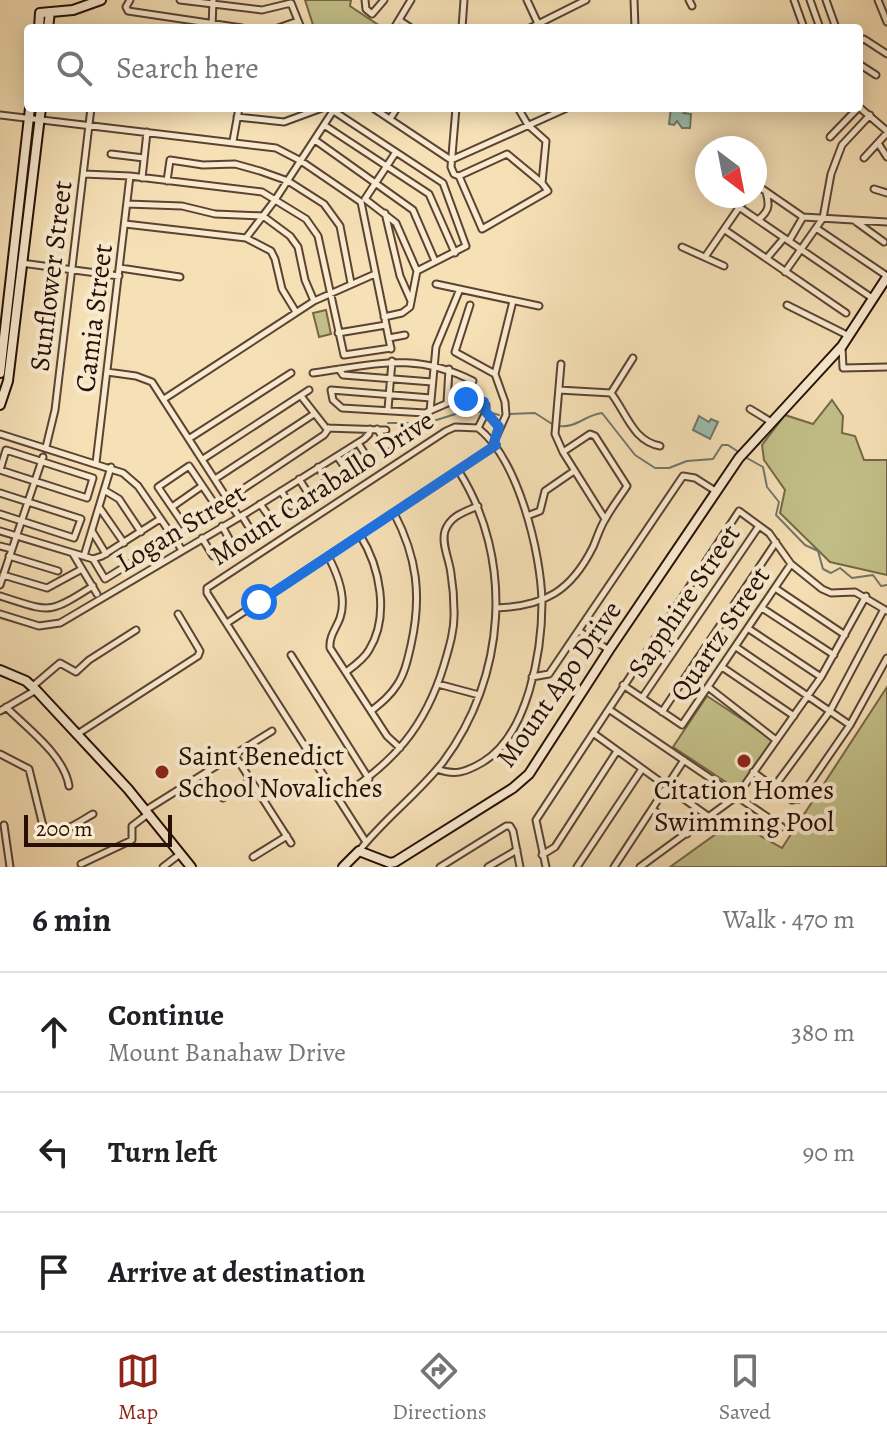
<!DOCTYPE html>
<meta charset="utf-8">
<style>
:root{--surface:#fff;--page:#f6f6f6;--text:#202124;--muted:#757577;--line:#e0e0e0;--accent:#8f2418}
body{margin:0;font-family:Alegreya,serif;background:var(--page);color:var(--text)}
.compass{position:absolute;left:695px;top:136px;width:72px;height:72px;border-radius:50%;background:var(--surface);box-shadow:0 4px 20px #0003;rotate:148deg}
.scale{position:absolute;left:24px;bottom:20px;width:148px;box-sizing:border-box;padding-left:8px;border:4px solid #270e06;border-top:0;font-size:22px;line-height:28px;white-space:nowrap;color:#270e06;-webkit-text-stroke:6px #f9ebd0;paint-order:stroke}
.stop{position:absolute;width:24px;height:24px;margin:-18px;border:6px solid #1a73e8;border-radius:50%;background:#fff}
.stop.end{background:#1a73e8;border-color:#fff;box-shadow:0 2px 8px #0008}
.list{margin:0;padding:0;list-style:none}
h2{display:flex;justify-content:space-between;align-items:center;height:104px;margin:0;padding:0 32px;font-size:34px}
h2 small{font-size:26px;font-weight:400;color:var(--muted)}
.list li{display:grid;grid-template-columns:52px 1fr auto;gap:24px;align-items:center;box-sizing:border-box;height:120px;padding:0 32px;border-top:2px solid var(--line)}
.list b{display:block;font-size:30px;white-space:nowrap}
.list p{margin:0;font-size:26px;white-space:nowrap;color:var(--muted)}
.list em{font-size:26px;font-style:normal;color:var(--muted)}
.icon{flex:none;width:44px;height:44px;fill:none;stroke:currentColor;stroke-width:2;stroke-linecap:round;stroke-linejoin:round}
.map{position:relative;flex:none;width:887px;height:867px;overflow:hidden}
.search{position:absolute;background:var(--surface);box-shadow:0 4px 20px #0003;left:24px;right:24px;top:24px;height:88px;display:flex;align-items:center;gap:20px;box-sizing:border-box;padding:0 28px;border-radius:8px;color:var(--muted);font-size:30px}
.sheet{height:464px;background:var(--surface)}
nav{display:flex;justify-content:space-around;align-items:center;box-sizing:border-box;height:112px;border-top:2px solid var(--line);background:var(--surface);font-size:22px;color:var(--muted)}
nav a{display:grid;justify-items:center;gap:4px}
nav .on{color:var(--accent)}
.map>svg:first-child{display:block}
</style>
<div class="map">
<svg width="887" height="867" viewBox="0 0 887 867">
<rect width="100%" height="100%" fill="#f6e0b6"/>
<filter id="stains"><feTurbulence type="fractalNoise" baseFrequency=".0025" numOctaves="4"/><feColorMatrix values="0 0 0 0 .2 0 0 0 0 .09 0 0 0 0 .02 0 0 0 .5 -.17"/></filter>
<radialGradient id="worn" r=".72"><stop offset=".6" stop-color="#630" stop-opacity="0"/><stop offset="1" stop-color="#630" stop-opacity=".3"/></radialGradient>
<path fill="#c3c089" stroke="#756748" stroke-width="2" d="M305,0H351L350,6L383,28H314Z
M326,310L331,334L319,337L313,313Z
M832,400L843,416L842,433L855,436L864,460H887V575L830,562L780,513L785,490L764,460L762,445L785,415L813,424Z
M887,687V867H670L734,821L782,848Z
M707,696L774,740L738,790L673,747Z"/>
<path fill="#9dbdac" stroke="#6e776a" stroke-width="2" d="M671,108H690L684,113L691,114L690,128H682L677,121L674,125L669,124Z
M699,416L709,422L711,419L718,422L710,439L693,430Z"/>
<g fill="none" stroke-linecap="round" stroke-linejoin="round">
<path stroke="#6e776a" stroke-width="2" d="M489,412L499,415
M509,414L535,413L552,424
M388,423H427L465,411L484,412
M559,426C577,428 585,415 602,413L635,455L655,468H669L687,461L713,459L722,445H728L740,453
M745,457L763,467L767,487L779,502L776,515L805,545L818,551L823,569L831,573L840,568L852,578L873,575L881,586L887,585"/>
<g stroke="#5b4232" stroke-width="9">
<path id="street" d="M130,0L126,7L128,11L242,28
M180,0L262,10L291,3L301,28
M365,0L366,9L372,14L384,0
M527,0L540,28
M634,0L635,28
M689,0L692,6
M794,0L804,28
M810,0L820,28
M826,0L836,28
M878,0L887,22
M399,20L411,28
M212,28L213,0
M278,28L298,21
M394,28L411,0
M462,28L464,0
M530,28L586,0
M859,41L864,39L887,54
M859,64L876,75
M859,107L887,131
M329,108L443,183L466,246L417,271
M373,108L451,160L567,108
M456,108L451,167L454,174L459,176L482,229L548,191L542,183L507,154L459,176
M518,108L528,125L546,141L542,183
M0,115L276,148L301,161L361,202
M237,117L284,122L322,108
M390,119L397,108
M324,125L429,194L455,253
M830,137L858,108
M315,140L413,210L435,261
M233,141L239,108
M878,143L887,157
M111,154L144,158
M864,158L887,133
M84,174L130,176L262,192L306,219L318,236L344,355L391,348
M142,178L147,132
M167,181L170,160L203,165L235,164L260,171L288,181L324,204L340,226L351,283
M755,184L803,217L887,222
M874,189L887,193
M365,199L396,223L417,271L410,307L402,313L384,317
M365,199L396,152
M361,202L391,349
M127,204L182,206L215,214L263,216L290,236L298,247L305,280L314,301
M739,207L872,298
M385,213L400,276L411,301
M758,220C769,211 770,206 766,192
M855,221L884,242
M125,224L246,238L271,251L275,259L282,289L296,312
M816,228L887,276
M725,230L846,313
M246,238L275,200L333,111
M789,241L803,217
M682,247L724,266
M705,257L747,196
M767,258L784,238
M21,263L119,276
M120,268L180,277
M785,272L823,218L831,174L842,145L870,115
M436,284L539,306
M470,305L455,352L495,374
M787,305L849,336
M338,333L386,325
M389,338L405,335
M842,347L843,368L887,367
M561,364L555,434L563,452L605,519
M339,369L343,375L432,382
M107,372L136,376L152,382L239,517
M313,373C374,365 414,351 473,381
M559,390L611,393
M611,393C627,414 633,441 660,446
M611,393L633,358
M301,396L326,428L386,430
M431,398L331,390L333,400L342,408L425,413L457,399L482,401L486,405V412L478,428
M164,399L314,301L375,274
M447,403L449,369
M388,409L392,361
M750,409L773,423
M430,411L436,347L460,289
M486,412L499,427
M377,429L388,445
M0,434L123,473L138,486L182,550
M190,438L291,373
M494,442L506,415L505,402L495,374L513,301
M358,443L367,457
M46,447L55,410L91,108
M6,450L93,478L87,498L0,470Z
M337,456L346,469
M203,459L309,390
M96,463L130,176
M318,467L327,481
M215,479L314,414
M299,479L308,493
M104,490L119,499L141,532
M281,491L291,506
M0,493L81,519L74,538L0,514
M228,499L324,435L329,428
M260,504L271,519
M99,507L124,543
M172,507L202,486
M242,516L252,532
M527,516L540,511L545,491L574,471
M222,526L232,544
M0,531L93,559L102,556L160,519
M92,531L106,554
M202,538L213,556
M0,546L12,549
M73,554L97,594
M9,556L58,571
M84,556L111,467
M328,556C337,573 347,598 340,618C336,629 329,636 330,648L387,736L400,748
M93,559L105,579L218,509L189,466L158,487L186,528
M3,575L47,588L82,569
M0,585L43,457
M775,588L845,635
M0,596C51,612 47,615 93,586
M497,608C545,606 571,591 593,547C597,538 600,527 606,518C612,507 620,497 627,486L595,436L590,434L563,452
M762,608L834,655
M0,614L39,626L60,623L248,512L364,439L369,434L370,429
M227,623L496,445
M749,629L821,677
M579,631L609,650
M736,647L850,725
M291,655L369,779
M722,667L794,716
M346,672C354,666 364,659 369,650C390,616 380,567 360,535
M532,677L549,674L683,476L695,478L717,492
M438,684L479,695
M623,685L682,725L791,564
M33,686L60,663L76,672L89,660L136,630
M708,687L776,740
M642,698L759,526
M6,707C28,729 64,755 69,786
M610,710L782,827
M0,711L36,690
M371,711C381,703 390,696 397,685C405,673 408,658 411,645C422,596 417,557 394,513
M662,712L776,542
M593,733L709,817
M76,735L198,656L200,651L178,614
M0,754L29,769L44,830C59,837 79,822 93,814
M234,754L291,843
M753,772L792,800L799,799L850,725L887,658
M774,787L830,711L884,609
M223,798L251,780
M339,798C393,763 425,728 444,665C449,648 455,629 454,611C454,599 453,586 451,574C450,561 441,544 445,531C450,516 464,512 478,506
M652,809L687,834
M146,810L272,731
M4,825L10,867
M366,842L207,593V588L446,431L455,427L478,428C518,459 541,552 542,602C542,651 528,735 483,762C466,772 455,776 437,769
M359,851C384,819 418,794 443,762C506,678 515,559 458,470
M542,855L555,847L617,751
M253,857L287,836
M81,864L132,840V826L148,814
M163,867L180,854
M440,867L506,826H510L513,831L520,867
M488,867L517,850
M546,867L536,820L739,511L769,533L791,564L822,589L831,593L855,592L887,611
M577,867L642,769
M614,867L684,760
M640,867L737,796L821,677L866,596"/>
</g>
<g stroke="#270e06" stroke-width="12">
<path id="secondary" d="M39,28L40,13L73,10L101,0
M48,28L50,12
M0,373L30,108
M0,405L8,381L41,108
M0,670L26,681L36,690L128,789L191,867
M343,867L359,851L390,863L395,862L513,788L529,774L609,650L739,458L842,346L887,277"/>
</g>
<use href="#street" stroke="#f9ebd0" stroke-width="5"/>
<use href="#secondary" stroke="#f9ebd0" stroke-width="8"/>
</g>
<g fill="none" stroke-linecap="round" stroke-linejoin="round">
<path stroke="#1a73e8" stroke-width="10" d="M259,602L496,445L494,442L499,427L486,412L484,402L466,399"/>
</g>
<g fill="#8f2418" stroke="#f9ebd0" stroke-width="3">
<circle cx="744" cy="761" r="8"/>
<circle cx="162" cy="772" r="8"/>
</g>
<g text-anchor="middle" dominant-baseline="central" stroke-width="8" stroke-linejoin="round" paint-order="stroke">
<g font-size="28" fill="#270e06" stroke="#f9ebd0">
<text transform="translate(51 276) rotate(-83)">Sunflower Street</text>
<text transform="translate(94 318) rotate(-83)">Camia Street</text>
<text transform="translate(322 488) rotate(-33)">Mount Caraballo Drive</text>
<text transform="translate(181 528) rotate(-31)">Logan Street</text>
<text transform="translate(684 601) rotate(-56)">Sapphire Street</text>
<text transform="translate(720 634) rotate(-56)">Quartz Street</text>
<text transform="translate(559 684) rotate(-55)">Mount Apo Drive</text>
</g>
<g font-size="28" fill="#270e06" stroke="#f9ebd0" text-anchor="start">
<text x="178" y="756">Saint Benedict<tspan x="178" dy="32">School Novaliches</tspan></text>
<text x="744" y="790" text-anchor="middle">Citation Homes<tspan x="744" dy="32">Swimming Pool</tspan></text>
</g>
</g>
<rect width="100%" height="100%" filter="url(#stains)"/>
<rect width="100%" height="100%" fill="url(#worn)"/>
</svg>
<svg class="compass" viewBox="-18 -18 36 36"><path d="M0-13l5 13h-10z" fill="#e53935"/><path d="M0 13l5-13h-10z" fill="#757577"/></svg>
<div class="scale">200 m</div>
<div class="stop" style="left:259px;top:602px"></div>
<div class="stop end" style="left:466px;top:399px"></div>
<div class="search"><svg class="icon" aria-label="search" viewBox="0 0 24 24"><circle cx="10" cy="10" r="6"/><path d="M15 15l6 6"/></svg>Search here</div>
</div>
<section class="sheet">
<h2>6 min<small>Walk · 470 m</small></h2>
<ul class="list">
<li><svg class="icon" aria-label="ahead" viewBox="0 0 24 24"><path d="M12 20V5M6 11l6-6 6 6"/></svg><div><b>Continue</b><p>Mount Banahaw Drive</p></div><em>380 m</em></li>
<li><svg class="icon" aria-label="left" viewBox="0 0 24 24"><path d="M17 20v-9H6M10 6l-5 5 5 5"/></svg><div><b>Turn left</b></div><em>90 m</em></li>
<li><svg class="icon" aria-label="arrive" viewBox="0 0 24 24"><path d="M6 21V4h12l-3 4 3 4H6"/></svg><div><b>Arrive at destination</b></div></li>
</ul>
</section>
<nav>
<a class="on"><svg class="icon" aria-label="map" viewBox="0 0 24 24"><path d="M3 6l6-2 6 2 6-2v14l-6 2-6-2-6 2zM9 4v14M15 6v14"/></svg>Map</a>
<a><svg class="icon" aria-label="directions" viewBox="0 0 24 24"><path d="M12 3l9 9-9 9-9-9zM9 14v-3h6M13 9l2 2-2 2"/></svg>Directions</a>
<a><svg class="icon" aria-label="saved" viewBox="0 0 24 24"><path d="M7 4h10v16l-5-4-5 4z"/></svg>Saved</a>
</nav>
